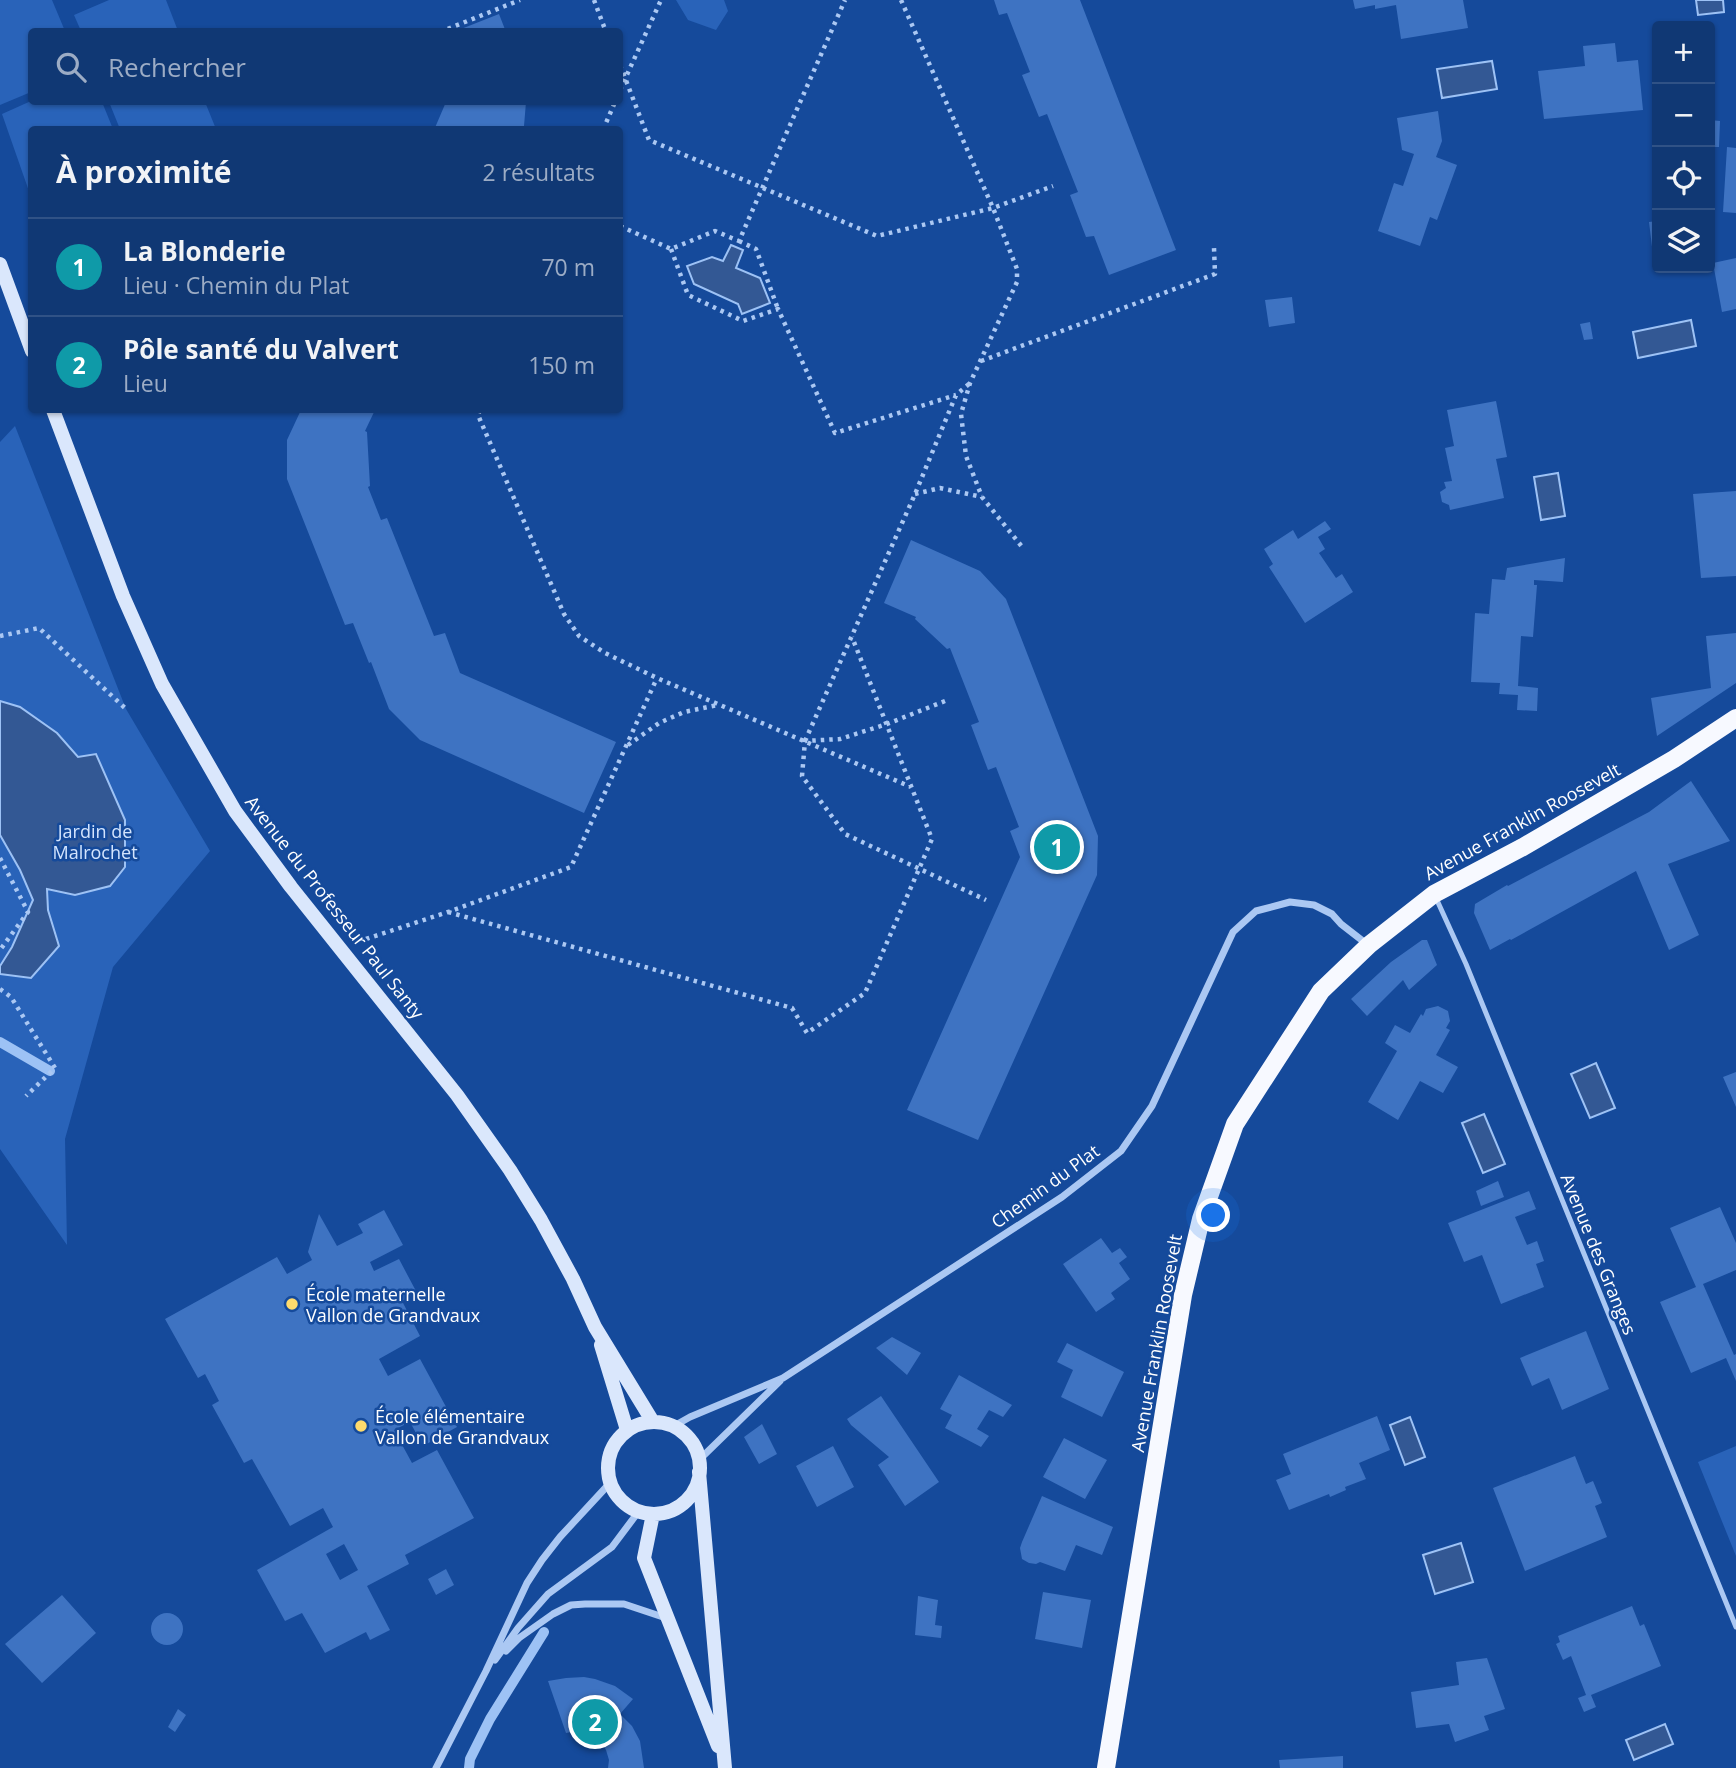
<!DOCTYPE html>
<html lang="fr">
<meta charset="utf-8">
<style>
:root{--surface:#103874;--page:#193f79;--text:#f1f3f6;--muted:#9cacc5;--line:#305286;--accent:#e69b98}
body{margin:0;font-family:"Open Sans",sans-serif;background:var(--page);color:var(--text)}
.controls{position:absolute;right:21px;top:21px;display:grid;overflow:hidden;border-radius:7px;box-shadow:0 2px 5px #0004}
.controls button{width:63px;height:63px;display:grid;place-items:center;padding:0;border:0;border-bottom:2px solid var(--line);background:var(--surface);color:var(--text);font:35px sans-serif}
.you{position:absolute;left:1214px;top:1216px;width:24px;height:24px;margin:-18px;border:5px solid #fff;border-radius:50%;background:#1a73e8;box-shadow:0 0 0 10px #1a73e833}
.badge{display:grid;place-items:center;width:46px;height:46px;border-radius:50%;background:var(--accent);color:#fff;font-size:23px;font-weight:700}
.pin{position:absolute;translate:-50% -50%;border:4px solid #fff;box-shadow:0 2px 7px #0006}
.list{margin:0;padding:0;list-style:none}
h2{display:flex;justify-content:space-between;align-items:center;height:91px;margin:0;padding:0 28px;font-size:30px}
h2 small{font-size:23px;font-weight:400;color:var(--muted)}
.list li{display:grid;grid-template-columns:46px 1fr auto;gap:21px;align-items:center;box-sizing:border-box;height:98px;padding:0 28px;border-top:2px solid var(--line)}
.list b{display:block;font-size:26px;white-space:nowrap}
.list p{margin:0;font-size:23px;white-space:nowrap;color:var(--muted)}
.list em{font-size:23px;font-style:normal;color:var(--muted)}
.icon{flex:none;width:38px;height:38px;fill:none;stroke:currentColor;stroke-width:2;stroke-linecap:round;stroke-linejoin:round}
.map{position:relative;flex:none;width:1736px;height:1768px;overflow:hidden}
.search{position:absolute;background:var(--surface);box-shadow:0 2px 5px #0004;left:28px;top:28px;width:595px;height:77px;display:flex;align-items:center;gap:18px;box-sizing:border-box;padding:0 24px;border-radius:7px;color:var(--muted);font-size:26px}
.panel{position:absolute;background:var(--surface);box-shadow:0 2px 5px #0004;left:28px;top:126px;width:595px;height:287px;border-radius:7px}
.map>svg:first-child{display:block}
</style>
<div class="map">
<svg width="1736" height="1768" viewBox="0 0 1736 1768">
<rect width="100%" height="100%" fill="#154a9b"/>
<path fill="#2963b9" d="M0,0H52L65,31L32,32L31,92L0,105Z
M109,0H166L178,31H81L74,15Z
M676,0H724L728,11L716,30L688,20Z
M31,101L102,102L113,129L32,130L31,197L2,114Z
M109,102H205L216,129H120Z
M15,426L126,709L210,851L113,967L65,1139L67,1245L0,1149V442Z
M1736,1446V1556L1698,1462Z"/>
<path fill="#335894" stroke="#9dc2f5" stroke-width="2" d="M1696,0H1723L1724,12L1698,15Z
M1492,61L1497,89L1442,98L1437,69Z
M731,245L743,250L736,268L760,278L770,303L742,314L738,304L694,284L687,266L712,257L723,261Z
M1691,320L1696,346L1638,358L1633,332Z
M1558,473L1565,516L1541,520L1534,477Z
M0,701L20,707L57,733L78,757L96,754L125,820V867L110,886L75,895L47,889L48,910L59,946L31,978L0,974V966L12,947L33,900L20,870L0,835Z
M1596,1063L1615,1108L1590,1118L1571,1074Z
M1484,1114L1505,1164L1483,1173L1462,1123Z
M1410,1417L1425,1457L1405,1465L1390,1425Z
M1461,1543L1473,1582L1435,1594L1423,1555Z
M1665,1724L1673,1744L1634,1760L1626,1740Z"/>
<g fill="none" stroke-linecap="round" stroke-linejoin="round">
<path stroke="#9dc2f5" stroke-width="10" d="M0,1042L50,1071
M469,1768L470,1759L490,1719L544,1632"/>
</g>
<path fill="#3e73c2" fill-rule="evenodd" d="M994,0H1080L1176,250L1109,275L1094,236L1086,237L1070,195L1078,192L1047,114L1039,117L1022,75L1030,72L1007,13L999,15Z
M1353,0H1463L1468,28L1401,39L1396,5L1375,9V5L1355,9Z
M499,14L506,32H456V31Z
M1615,43L1617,62L1638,60L1643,110L1544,119L1538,71L1585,66L1583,46Z
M446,102H526L524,126L523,130H434Z
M1438,111L1442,141L1436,157L1457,165L1437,220L1430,217L1420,246L1378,231L1394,183L1403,186L1414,154L1402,150L1397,118Z
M1710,120L1720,121L1719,147H1710Z
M1727,147L1736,148V213L1723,212Z
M1657,221V254L1653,255L1649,222Z
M1736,258V309L1722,312L1713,263Z
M1292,297L1295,323L1269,327L1265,300Z
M1590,322L1593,339L1584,340L1580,324Z
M1496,401L1507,457L1496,459L1504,498L1450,510L1449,505L1442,502L1440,492L1446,488L1444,482L1452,481L1445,448L1454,446L1447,410Z
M301,410H375L365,431L367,432L370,486L368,487L381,520L387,518L434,636L445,633L460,673L616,742L584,813L420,740L389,709L371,662L369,663L353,623L345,625L287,479V440Z
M1736,491V576L1701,578L1693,494Z
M1325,521L1331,529L1318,537L1325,549L1319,553L1336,578L1342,574L1353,592L1305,623L1269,567L1273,564L1264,549L1293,530L1298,539Z
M911,540L980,571L1006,599L1098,836L1097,875L978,1140L907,1110L1020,857L1010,831L1019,827L996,767L988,770L971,725L979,722L950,648L947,649L915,619L916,617L884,603Z
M1565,558L1563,582L1534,580V585H1537L1533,637L1521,636L1518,686L1538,688L1537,711L1517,710L1518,695L1499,694L1500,683L1471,682L1475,613L1489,614L1492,579L1505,580L1507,568Z
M1736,633V683L1657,736L1651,698L1711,688L1706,636Z
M1691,781L1730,841L1668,864L1699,935L1669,950L1636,871L1511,940L1510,939L1490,950L1474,913L1475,904L1507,885L1508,886L1649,812Z
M1422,940H1427L1437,965L1409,990L1403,980L1367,1016L1351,999L1391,962Z
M1438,1006L1448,1011L1450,1021L1446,1028L1450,1030L1436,1055L1458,1067L1443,1093L1420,1081L1398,1120L1368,1102L1397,1051L1385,1043L1395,1025L1410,1033L1421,1014L1423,1016L1426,1009Z
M1736,1072V1107L1723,1077Z
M1498,1181L1504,1197L1481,1206L1476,1191Z
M1529,1191L1536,1209L1515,1217L1527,1245L1537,1241L1544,1261L1536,1264L1544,1287L1501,1304L1482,1255L1464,1262L1448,1223Z
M1720,1207L1736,1243V1270L1703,1284L1734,1355L1736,1354V1381L1726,1358L1691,1373L1660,1302L1696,1287L1670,1228Z
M384,1210L403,1245L370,1262L374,1271L399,1259L417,1293L402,1301L420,1336L379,1359L388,1376L420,1359L457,1427L423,1446L410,1422L394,1430L412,1463L437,1450L474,1518L405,1555L409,1564L367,1586L390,1630L370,1640L366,1632L325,1653L302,1613L285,1621L257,1570L333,1527L323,1508L290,1526L252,1459L244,1463L212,1405L219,1401L205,1374L198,1378L165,1319L277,1257L287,1274L312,1260L308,1252L319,1214L337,1246L363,1233L358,1224ZM344,1544L358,1570L340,1580L326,1554Z
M1101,1238L1112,1253L1120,1248L1127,1257L1119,1263L1130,1279L1111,1293L1115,1299L1096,1312L1063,1264Z
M1586,1331L1609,1389L1562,1410L1549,1378L1532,1386L1520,1358Z
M892,1337L921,1353L907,1375L876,1348Z
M1067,1343L1124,1372L1102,1417L1061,1397L1073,1370L1057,1362Z
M959,1375L1012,1405L1003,1417L989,1410L977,1429L989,1436L981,1447L945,1428L952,1415L940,1409Z
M881,1396L939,1482L905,1506L878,1465L889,1457L851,1425L847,1419Z
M1377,1416L1390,1450L1359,1463L1366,1479L1345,1487L1346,1490L1330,1497L1329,1494L1289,1510L1276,1480L1291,1474L1283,1454Z
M762,1424L777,1454L759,1464L744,1437Z
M1064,1438L1107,1460L1085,1499L1043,1477Z
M833,1446L854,1487L817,1507L796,1466Z
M1575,1456L1586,1484L1593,1481L1602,1503L1595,1506L1607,1537L1525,1571L1493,1488Z
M1042,1496L1113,1527L1102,1555L1076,1545L1065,1571L1040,1562L1036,1564L1029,1563L1022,1559L1020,1548L1022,1542Z
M446,1569L454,1585L436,1595L428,1579Z
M1043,1592L1091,1600L1082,1648L1035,1639Z
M62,1595L96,1633L42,1683L5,1644Z
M918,1596L938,1600L935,1625L942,1626L941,1638L915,1635Z
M1632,1606L1640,1626L1644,1624L1661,1666L1591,1695L1596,1707L1584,1712L1578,1698L1586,1695L1571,1656L1563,1660L1556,1644L1560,1642L1558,1636Z
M151 1629a16 16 0 1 1 32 0a16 16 0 1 1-32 0Z
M1487,1658L1505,1709L1484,1716L1489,1730L1455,1742L1449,1724L1416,1728L1411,1692L1459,1685L1456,1662Z
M584,1677L595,1679L615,1686L633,1699L620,1714L632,1726L640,1741L644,1768H608L609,1760L606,1750L601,1741L586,1732L578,1731L566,1733L548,1681L566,1678Z
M178,1709L186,1715L175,1732L168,1727Z
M1343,1756V1768H1280L1279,1760Z"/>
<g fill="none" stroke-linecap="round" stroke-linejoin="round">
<path stroke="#abc8f3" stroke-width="4.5" stroke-dasharray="3.5 5" stroke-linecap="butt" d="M594,0L606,32
M901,0L993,208L1017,269V282L970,383L961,414L966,456L982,497L1023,548
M440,32L520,0
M620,65L649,140L877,236L993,208L1053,186
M620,90L661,0
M603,130L615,102
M620,226L671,249L715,231L739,241L845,0
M739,241L756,249L778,309
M671,249L688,295L743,321L778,309L835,433L956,395
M981,361L1215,274L1214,248
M480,410L478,415L564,614L579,636L605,653L657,678L911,787
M915,494L940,488L982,497
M0,636L39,628L126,709
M945,701L887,724L840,739L805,741L802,776L845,834L986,900
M805,741L915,494L956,395L969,384
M628,745L659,723L684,712L718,705
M0,858L28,912L0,950
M448,912L792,1008L807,1033L865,993L932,839L852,637
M366,939L448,912L571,867L657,678
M0,989L11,997L55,1068L26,1096"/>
<path stroke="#abc8f3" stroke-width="5" d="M1436,898L1466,964L1736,1627"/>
<path stroke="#abc8f3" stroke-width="7" d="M674,1426L690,1417L783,1378L1062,1197L1121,1151L1152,1106L1233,932L1256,911L1290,902L1314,905L1332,914L1341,924L1368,945
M699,1460L780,1381
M506,1651L519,1638L553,1614L571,1605L585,1604H624L666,1618
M495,1660L518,1628L548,1594L612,1547L639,1511
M436,1768L486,1671L527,1583L542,1560L560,1537L610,1483"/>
<path stroke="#dae7fc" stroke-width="14" d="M0,264L32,351
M53,410L123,596L162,684L235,811L291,887L457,1095L510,1170L541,1220L573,1279L595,1327L653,1422
M601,1345L627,1430
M608 1468a46 46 0 1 1 92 0a46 46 0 1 1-92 0Z
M699,1472L725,1768
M653,1514L644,1558L718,1746"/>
<path stroke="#f7f9ff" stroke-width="18" d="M1106,1768L1183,1295L1201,1219L1235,1124L1321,991L1369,945L1434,894L1523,847L1674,759L1736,718"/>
</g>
<g fill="#ffdb6d" stroke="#154a9b" stroke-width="2.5">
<circle cx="292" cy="1304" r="7"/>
<circle cx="361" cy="1426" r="7"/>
</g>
<g text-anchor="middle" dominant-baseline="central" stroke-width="5" stroke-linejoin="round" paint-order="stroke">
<g font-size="18" fill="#fff" stroke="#154a9b">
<text transform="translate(1522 821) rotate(-29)">Avenue Franklin Roosevelt</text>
<text transform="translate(335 907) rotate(52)">Avenue du Professeur Paul Santy</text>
<text transform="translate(1045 1186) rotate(-36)">Chemin du Plat</text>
<text transform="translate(1599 1254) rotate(68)">Avenue des Granges</text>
<text transform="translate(1156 1343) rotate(-80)">Avenue Franklin Roosevelt</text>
</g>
<g font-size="18" fill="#d3e4fd" stroke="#154a9b">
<text x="95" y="831">Jardin de<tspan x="95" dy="21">Malrochet</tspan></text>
</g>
<g font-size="18" fill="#fff" stroke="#154a9b" text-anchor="start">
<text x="306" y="1294">École maternelle<tspan x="306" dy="21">Vallon de Grandvaux</tspan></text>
<text x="375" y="1416">École élémentaire<tspan x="375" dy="21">Vallon de Grandvaux</tspan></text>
</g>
</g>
</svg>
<div class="controls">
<button>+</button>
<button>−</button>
<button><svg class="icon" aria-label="locate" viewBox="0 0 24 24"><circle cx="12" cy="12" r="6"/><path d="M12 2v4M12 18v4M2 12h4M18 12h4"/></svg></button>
<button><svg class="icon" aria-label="layers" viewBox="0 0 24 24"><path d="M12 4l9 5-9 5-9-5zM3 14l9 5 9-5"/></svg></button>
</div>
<div class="you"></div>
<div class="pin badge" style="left:1057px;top:847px;background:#0f9aa8">1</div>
<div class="pin badge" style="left:595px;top:1722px;background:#0f9aa8">2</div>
<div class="search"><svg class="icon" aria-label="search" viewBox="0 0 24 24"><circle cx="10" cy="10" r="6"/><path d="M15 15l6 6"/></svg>Rechercher</div>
<section class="panel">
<h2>À proximité<small>2 résultats</small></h2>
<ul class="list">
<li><span class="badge" style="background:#0f9aa8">1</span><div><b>La Blonderie</b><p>Lieu · Chemin du Plat</p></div><em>70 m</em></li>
<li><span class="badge" style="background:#0f9aa8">2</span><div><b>Pôle santé du Valvert</b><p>Lieu</p></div><em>150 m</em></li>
</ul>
</section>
</div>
